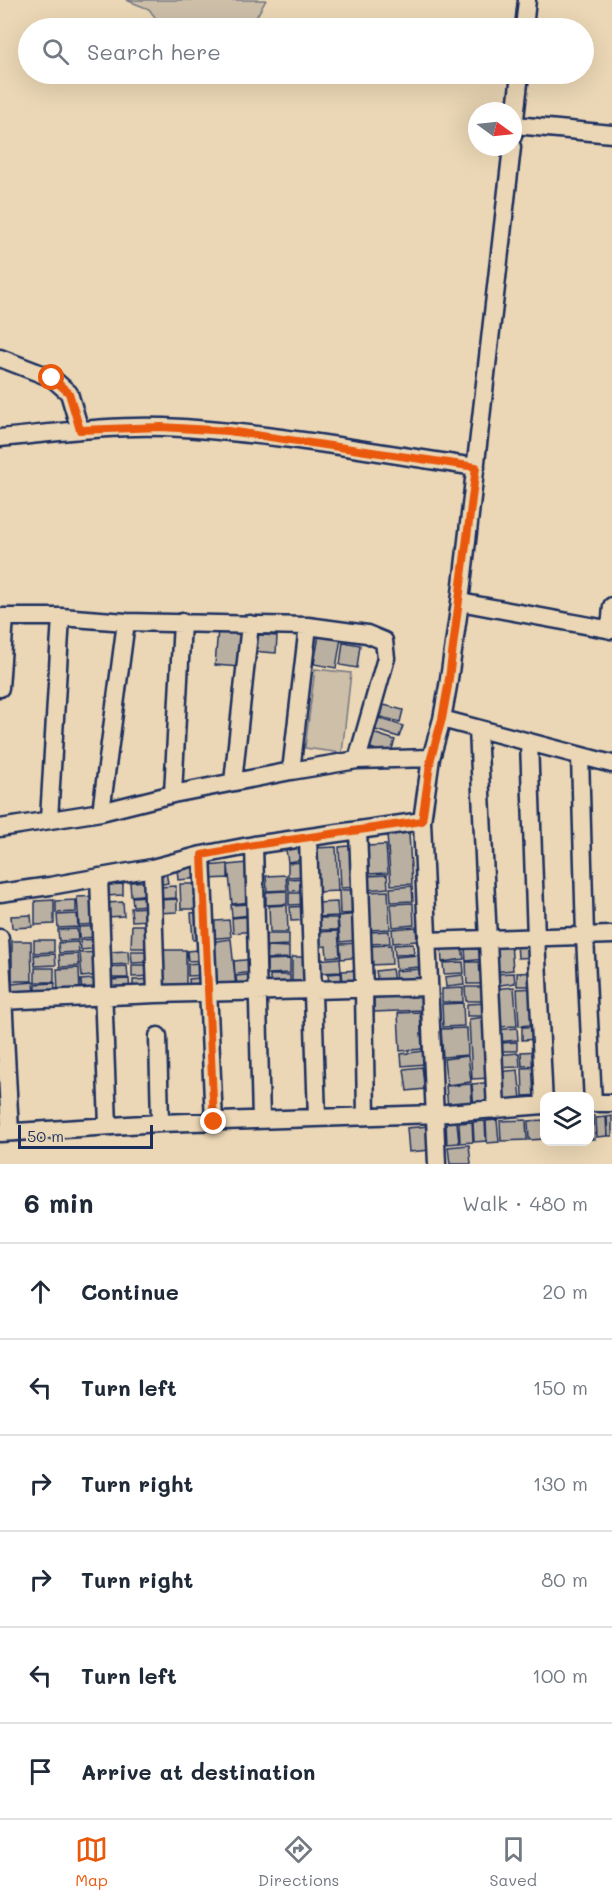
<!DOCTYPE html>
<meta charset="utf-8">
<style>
:root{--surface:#fff;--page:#f2f2f3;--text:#1f2937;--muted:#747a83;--line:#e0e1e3;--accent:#ea580c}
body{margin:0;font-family:Mali,sans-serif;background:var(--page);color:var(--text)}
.controls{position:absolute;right:18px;bottom:18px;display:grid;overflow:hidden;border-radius:12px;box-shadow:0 6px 24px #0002}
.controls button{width:54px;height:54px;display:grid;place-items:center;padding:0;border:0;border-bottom:2px solid var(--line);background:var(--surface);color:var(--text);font:30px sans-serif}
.compass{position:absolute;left:468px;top:102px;width:54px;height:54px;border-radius:50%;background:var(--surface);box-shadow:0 6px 24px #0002;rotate:105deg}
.scale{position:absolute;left:18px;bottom:15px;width:135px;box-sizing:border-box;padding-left:6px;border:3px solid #1b2f5e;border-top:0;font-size:16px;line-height:21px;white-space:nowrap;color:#1b2f5e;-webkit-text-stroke:4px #ebd7b5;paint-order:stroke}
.stop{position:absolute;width:18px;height:18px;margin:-14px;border:4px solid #ea580c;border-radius:50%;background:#fff}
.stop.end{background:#ea580c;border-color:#fff;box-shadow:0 2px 6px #0008}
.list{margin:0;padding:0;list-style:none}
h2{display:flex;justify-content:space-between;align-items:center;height:78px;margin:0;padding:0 24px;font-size:26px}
h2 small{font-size:20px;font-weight:400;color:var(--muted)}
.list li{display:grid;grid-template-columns:39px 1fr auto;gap:18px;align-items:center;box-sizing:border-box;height:96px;padding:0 24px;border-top:2px solid var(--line)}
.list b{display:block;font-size:22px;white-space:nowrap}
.list em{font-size:20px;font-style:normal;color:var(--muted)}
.icon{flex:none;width:33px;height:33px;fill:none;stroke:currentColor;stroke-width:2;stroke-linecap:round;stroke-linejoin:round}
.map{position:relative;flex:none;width:612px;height:1164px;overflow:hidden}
.search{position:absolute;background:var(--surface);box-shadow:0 6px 24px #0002;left:18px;right:18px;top:18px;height:66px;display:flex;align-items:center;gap:15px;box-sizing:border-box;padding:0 21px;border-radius:33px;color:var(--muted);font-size:22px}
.sheet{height:654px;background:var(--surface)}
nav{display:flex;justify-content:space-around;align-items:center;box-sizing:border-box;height:84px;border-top:2px solid var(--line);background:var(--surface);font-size:16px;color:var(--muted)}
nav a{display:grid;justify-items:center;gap:3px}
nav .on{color:var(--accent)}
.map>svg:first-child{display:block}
</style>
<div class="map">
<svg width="612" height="1164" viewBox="0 0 612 1164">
<rect width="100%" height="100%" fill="#ebd7b5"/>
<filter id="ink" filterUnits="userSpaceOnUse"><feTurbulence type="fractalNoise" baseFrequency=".0167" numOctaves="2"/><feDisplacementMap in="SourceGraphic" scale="12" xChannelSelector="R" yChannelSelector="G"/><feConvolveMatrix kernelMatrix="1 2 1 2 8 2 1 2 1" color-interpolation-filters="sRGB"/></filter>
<g filter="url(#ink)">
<path fill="#cdbfa8" stroke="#747783" stroke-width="1.5" d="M126,0H266L250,28H163L149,9Z
M315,669L351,673L342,753L305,748Z"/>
<path fill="#bab0a1" stroke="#1b2f5e" stroke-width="1.5" d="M218,629L243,631L241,667L215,665Z
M252,634L277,636L276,653L251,651Z
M319,635L341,638L336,668L314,664Z
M343,642L360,645L357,668L340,665Z
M384,705L403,710L400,722L381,717Z
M376,717L403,726L399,737L372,729Z
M373,733L395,740L390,755L368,747Z
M409,833L412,884L391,885L387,835Z
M357,845L360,887L341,888L339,847Z
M386,845L388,873L367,874L366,846Z
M306,847L308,859L288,862L286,850Z
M336,847L338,891L317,892L314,848Z
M308,862L309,876L288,877V863Z
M247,863L251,902L232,904L228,865Z
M228,864V878L208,879L207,866Z
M200,865L201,878L178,880L177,867Z
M166,872L168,883L158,885L156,873Z
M286,875L287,890L267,891L266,876Z
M387,875L388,888L367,890L366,876Z
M309,878L310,890L289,891L288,879Z
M151,881V894L131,896L130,882Z
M123,884V895L105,896L104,885Z
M180,884H202V909H181Z
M176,886V898L159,899L158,887Z
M412,886L413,901L391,902L390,888Z
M339,890H359L360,913L340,914Z
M287,891V904L266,905V892Z
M388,891L390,929L369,930L366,892Z
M289,893H309L310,904L289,905Z
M99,896L100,924L79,925L77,897Z
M149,896L150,905L133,906L132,897Z
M177,899V912L158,913V900Z
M54,900V924L35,925V901Z
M76,900V912L56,913V901Z
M123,902L124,916L107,917L106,903Z
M337,902L338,916L316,917V903Z
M413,903L414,925L393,927L391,904Z
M250,904L251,915L232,917L231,905Z
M287,905L288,932H270L269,906Z
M309,906L310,920L291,921L290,907Z
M150,907L151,920L132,921L131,908Z
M202,912V922L229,920L231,937L193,940L191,913Z
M77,914L78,927L58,928L57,915Z
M359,914L361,940L340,942L338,916Z
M31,915L32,927L12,928L11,916Z
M254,916L255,931L233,933L232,918Z
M317,918H337L338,930H317Z
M132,925H151V948H131Z
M99,926L100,937L79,938V927Z
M416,927L417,941L393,943L392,929Z
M77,929L78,940L59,941L58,930Z
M338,931L340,956L327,957L326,946L319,947L318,932Z
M389,931L390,943L369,944V932Z
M266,934H289V945L266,946Z
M101,939V948L81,950L80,940Z
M231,939L236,988L214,990L209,942Z
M34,940H54V952L34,953Z
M12,941H31L32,981H12Z
M78,942L79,952L59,953L58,943Z
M537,942L538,957L518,958L517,943Z
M361,943L362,957L341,959L340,944Z
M511,943L513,970L493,972L490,945Z
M413,944L414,954L395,955L394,945Z
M391,945L392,964L370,965L369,946Z
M267,946L289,947V958L266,959Z
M462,946L464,959L442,962L441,948Z
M484,947L485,959L466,961L465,948Z
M208,949L209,960L188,961L187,951Z
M164,950H186V990H164Z
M128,951L129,964L109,965L108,952Z
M131,951H154V962L132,963Z
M99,952L101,975L82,977L80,953Z
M55,954L56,965L35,966L34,955Z
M78,954L79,966L60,967L59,955Z
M419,955L420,967L396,969L395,957Z
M292,957H309L310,985H292Z
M340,958L341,972L319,973L317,960Z
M255,959L256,972L235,974L234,961Z
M290,959V973L267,974V960Z
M209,962V975L188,976V964Z
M463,962L464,973L444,974L443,963Z
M466,962H484L485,984H467Z
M132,965H153V976L132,977Z
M127,966L128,978H109V967Z
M35,968H54V982H35Z
M79,968L80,994L58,995L57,969Z
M392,969L394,982L378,984L376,971Z
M421,969L422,982L396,984L395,971Z
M361,970L362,983L343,984L342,971Z
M540,972V986H517V973Z
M341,973L342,984L329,985L328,974Z
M514,973L515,983L493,986V974Z
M256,974L257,984L237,986L236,976Z
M270,975H290V987H270Z
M463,975L464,985L446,987L445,977Z
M210,977L211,988L190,989L189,979Z
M103,978L104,992L82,994L81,980Z
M129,979L130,993L109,994V980Z
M153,979L154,990L133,991V980Z
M34,982L35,994L12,996L11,984Z
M55,983L54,994H36V984Z
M465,987H487V1001H466Z
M514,987L517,1026L497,1027L494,989Z
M463,988V1002H442V989Z
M539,988L541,1024L519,1026L517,989Z
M421,995L422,1010L374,1012V998Z
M463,1003L464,1026L443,1027L442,1004Z
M487,1003L488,1016H467V1004Z
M420,1012L422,1049L400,1051L398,1013Z
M487,1017L491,1078L472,1079L469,1019Z
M522,1027H540V1039L522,1040Z
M467,1028L468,1055L443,1057L441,1029Z
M517,1028L518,1040L497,1042L496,1030Z
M517,1042V1051H502L501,1043Z
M424,1051L425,1064L402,1066L401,1054Z
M540,1051L541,1065L522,1066L521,1052Z
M519,1053L520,1067L495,1068V1055Z
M468,1056L471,1082L447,1085L444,1059Z
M422,1067L425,1089L407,1091L404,1069Z
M542,1067L544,1095L523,1096L522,1068Z
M518,1070L521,1099L500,1101L498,1072Z
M495,1082L497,1106L474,1108L472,1084Z
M471,1084L472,1106L448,1108L446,1086Z
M590,1116H594L595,1139H590Z
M612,1116V1136H608L607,1117Z
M606,1117L607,1136L597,1137L596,1118Z
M497,1120L499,1142L487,1143L486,1121Z
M526,1120L527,1140L501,1141L500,1121Z
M544,1120V1139L529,1140L528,1121Z
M485,1121L486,1141L474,1142L473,1122Z
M446,1122H457L459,1143L447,1144Z
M472,1122L473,1142L460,1143L459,1123Z
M429,1126L431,1150L409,1152L407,1128Z
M469,1145L471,1164H450L448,1147Z"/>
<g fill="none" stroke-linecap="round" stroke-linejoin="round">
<g stroke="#1b2f5e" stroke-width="21">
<path id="street" d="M524,28L527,0
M515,125L612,134
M513,136L520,74
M0,358L52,378L69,393L80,430
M0,438C54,433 109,425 164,427C268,432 372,452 476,467
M460,602L612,630
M0,617H61L126,622L308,626L367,634L384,641L386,658L357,760
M610,630L612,606
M0,688L5,617
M442,719L612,764
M478,729L496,1110
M580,756L585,936L593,1103
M291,771L308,626
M233,782L250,624
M173,794L182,622
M101,812L126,622
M49,819L61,617
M0,828L101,812L173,794L291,771L357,760L431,758
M358,830L364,989L366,1116
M308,838L317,1118
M254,845L261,1120
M202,855L214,1122
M152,868L156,994
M99,877L108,1126
M0,893L50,886L152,868L202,855L254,845L422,821
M0,938L10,1132
M426,941L612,935
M0,1001L156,994L428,987
M158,1036L160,1123
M590,1103H612
M0,1133L160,1123L435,1114L544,1105L536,937L529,742
M437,1164L422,821L431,758L442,719L448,686L460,602L512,147"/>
</g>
<use href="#street" stroke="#ebd7b5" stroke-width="16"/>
</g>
</g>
<g fill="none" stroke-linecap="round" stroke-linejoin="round" filter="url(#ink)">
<path stroke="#ea580c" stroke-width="8" d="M52,378L69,393L80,430L161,427L228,431L476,467L448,686L442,719L431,758L422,821L254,845L202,855L214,1122"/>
</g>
</svg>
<div class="controls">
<button><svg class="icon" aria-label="layers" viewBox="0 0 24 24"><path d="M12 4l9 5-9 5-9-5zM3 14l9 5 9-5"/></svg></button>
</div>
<svg class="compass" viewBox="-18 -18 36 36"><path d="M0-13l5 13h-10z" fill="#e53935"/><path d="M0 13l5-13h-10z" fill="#747a83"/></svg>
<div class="scale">50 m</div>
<div class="stop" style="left:52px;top:378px"></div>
<div class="stop end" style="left:214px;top:1122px"></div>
<div class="search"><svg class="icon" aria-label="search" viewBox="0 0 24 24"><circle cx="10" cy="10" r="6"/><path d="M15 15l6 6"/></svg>Search here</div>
</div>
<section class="sheet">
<h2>6 min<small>Walk · 480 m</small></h2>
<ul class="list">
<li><svg class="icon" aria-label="ahead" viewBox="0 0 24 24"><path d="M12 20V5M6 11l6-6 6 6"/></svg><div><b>Continue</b></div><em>20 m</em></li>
<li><svg class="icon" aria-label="left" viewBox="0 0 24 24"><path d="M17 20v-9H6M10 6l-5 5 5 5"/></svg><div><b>Turn left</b></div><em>150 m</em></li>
<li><svg class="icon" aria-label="right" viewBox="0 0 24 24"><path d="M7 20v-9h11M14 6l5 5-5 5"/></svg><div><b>Turn right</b></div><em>130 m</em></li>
<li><svg class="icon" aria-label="right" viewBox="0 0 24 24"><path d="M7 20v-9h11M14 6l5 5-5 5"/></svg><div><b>Turn right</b></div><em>80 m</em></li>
<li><svg class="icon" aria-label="left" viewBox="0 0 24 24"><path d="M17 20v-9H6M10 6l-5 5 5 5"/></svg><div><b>Turn left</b></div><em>100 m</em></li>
<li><svg class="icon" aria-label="arrive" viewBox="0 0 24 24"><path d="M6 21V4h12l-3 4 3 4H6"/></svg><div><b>Arrive at destination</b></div></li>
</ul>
</section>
<nav>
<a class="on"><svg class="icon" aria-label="map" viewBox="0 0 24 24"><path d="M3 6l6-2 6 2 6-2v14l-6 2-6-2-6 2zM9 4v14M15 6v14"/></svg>Map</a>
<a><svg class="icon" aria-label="directions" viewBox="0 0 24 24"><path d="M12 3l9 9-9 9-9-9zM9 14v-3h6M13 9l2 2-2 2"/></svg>Directions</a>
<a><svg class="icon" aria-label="saved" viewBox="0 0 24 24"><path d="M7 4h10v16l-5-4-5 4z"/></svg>Saved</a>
</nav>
